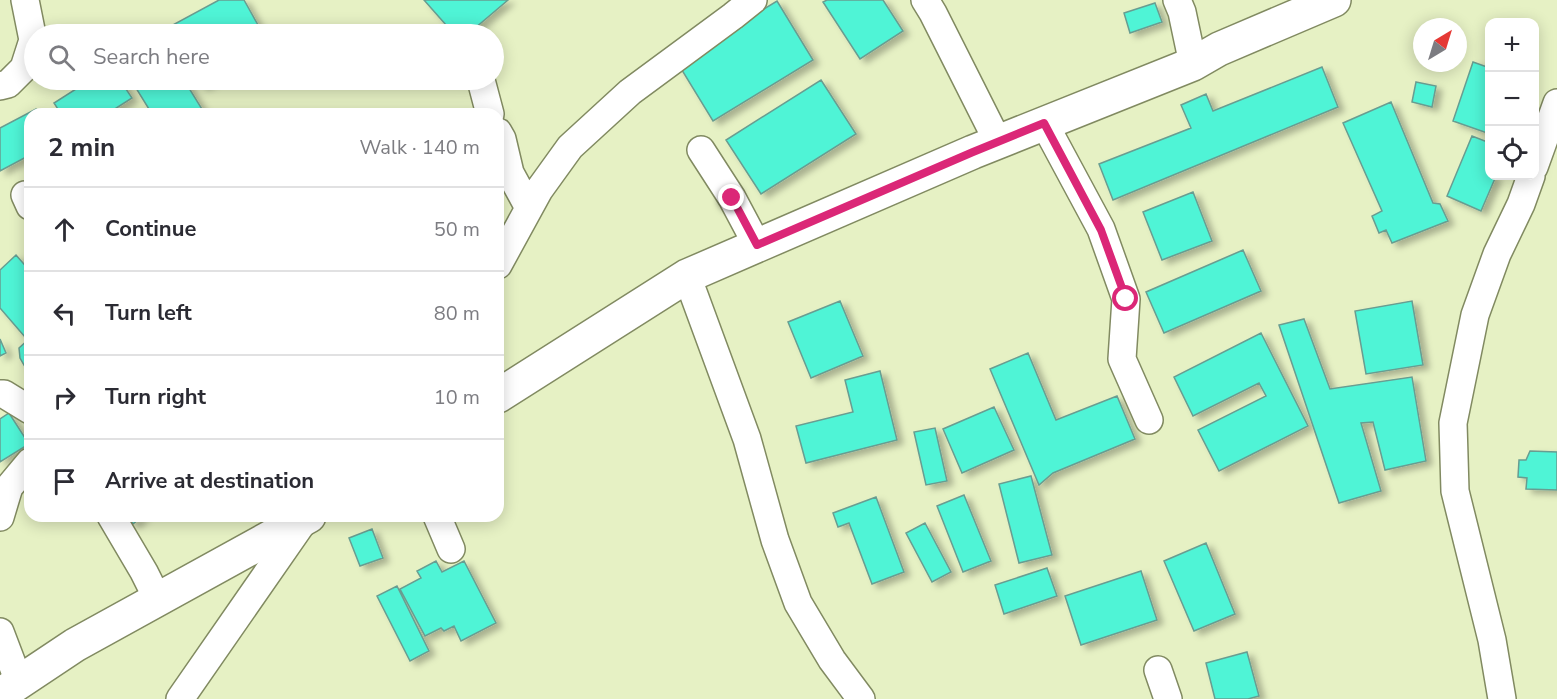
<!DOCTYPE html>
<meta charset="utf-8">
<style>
:root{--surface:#fff;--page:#f2f2f3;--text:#2b2b33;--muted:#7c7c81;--line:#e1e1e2}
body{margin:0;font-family:"Nunito Sans",sans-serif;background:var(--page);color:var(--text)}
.controls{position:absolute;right:18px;top:18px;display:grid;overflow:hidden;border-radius:12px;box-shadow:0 3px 15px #0003}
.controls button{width:54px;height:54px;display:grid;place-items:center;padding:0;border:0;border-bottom:2px solid var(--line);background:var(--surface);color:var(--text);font:30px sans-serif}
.compass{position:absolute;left:1413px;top:18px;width:54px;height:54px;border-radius:50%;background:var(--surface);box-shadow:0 3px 15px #0003;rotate:38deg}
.stop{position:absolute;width:18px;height:18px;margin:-14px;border:4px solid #db2777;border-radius:50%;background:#fff}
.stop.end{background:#db2777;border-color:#fff;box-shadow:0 2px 6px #0008}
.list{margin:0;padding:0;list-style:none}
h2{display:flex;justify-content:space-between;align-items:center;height:78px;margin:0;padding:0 24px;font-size:26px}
h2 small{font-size:20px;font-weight:400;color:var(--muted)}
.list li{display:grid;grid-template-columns:39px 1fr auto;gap:18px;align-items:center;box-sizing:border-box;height:84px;padding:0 24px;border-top:2px solid var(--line)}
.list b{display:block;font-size:22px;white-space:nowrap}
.list em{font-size:20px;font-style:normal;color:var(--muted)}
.icon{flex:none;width:33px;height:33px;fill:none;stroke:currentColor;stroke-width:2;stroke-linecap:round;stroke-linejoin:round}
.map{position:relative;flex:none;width:1557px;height:699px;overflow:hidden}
.search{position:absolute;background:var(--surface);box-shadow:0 3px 15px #0003;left:24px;top:24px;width:480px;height:66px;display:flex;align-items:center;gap:15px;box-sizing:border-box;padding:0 21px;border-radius:33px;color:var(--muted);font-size:22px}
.panel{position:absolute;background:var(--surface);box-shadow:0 3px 15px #0003;left:24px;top:108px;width:480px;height:414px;border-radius:18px}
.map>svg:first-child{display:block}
</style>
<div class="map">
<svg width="1557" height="699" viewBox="0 0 1557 699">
<defs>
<filter id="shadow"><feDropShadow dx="6" dy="4" stdDeviation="3" flood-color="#0004"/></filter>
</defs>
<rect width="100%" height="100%" fill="#e6f1c4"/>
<path fill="#4ff4d6" stroke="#689d91" stroke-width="1.5" filter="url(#shadow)" d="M219,0H244L263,34H173L169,27Z
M424,0H508L468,34H454Z
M827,0H883L903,31L860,59L823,2Z
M777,1L813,60L713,121L677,62Z
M1155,3L1162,22L1130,33L1124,13Z
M1473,62L1490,68V134L1453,121Z
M1322,67L1338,107L1113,200L1099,164L1191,128L1181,105L1206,94L1213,111Z
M90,80H120L132,98L107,114H61L54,103Z
M131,80H184L205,114H152Z
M198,80H213L202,86Z
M821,80L856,134L761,194L726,140Z
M1416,82L1436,86L1432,107L1412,102Z
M1391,102L1433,203L1440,204L1448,221L1392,243L1386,230L1379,233L1372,216L1382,211L1343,123Z
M36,109L38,114H30V155L0,171V128Z
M1472,136L1490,143V176H1496L1481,211L1447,196Z
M1193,192L1212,241L1162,260L1143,212Z
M1243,250L1261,291L1164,333L1146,292Z
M16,255L30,271V333L25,337L0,308V270Z
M840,301L863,356L811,378L788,322Z
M1412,301L1423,365L1366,374L1355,311Z
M1304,319L1330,389L1412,377L1426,461L1385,470L1373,422L1361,423L1381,491L1339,503L1279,325Z
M1261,333L1308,426L1219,471L1198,430L1266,396L1259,383L1193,416L1174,377Z
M30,338V371L28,372L20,358L19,348Z
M0,339L6,353L0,356Z
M1028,353L1056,420L1117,396L1135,439L1053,473L1039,485L990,369Z
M880,371L897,440L806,463L796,426L853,412L845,380Z
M994,407L1014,450L962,473L943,429Z
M9,413L29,444L0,462V419Z
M935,428L947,481L926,485L914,432Z
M1530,451L1557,452V490L1526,489L1527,478L1518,477L1519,460H1526Z
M1031,476L1052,555L1019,563L999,484Z
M964,495L991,561L963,572L937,506Z
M876,497L904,572L872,584L849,523L838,527L833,513Z
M127,516H143L133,524Z
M925,523L951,572L932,582L906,533Z
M372,529L383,558L360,566L349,538Z
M1206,543L1235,614L1194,631L1164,561Z
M436,561L442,572L464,561L496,623L461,641L454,626L444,631L441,628L425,636L400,589L421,578L417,571Z
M1047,568L1057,596L1004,614L995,585Z
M1141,571L1157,620L1081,645L1065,596Z
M397,586L429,651L410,661L377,596Z
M1247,652L1259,696L1248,699H1215L1206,663Z"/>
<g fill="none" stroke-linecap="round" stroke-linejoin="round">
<g stroke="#818a61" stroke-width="30">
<path id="street" d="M925,0L933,13L998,142
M1177,0L1182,12L1193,64
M481,80L490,114
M0,86L8,84L24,68L33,40L25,0
M1044,123L1101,229L1126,299L1122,359L1149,420
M498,132L502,139L510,173L529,208
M701,150L732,198L757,245
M1534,167L1557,103
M25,195L30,206
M498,265L539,190L570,147L630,92L733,16L753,0
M687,276L747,439L775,540L798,603L832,660L861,699
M0,394H4L30,410
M111,516L144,572L158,600
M437,516L451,549
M0,517L9,487L30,462
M0,632L19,682
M1158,670L1168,699
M180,699L305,519
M1502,699L1492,640L1455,491L1453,423L1475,315L1497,254L1521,204L1531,176"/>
</g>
<g stroke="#818a61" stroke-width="36">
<path id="secondary" d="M498,396L687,276L973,152L1193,64L1219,49L1334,0
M0,695L75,645L309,516"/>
</g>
<use href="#street" stroke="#fff" stroke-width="27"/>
<use href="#secondary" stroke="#fff" stroke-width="33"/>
</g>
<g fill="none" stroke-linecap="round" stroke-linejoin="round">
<path stroke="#db2777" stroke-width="8" d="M732,198L757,245L973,152L1044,123L1101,230L1126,299"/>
</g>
</svg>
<div class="controls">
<button>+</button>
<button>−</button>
<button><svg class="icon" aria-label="locate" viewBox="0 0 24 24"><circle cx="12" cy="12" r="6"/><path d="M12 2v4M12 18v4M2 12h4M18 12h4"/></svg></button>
</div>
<svg class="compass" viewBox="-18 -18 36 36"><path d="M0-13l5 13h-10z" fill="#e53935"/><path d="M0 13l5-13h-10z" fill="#7c7c81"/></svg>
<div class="stop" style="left:1126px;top:299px"></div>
<div class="stop end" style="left:732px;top:198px"></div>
<div class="search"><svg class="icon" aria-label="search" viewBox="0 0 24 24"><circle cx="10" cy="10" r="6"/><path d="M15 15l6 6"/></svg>Search here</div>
<section class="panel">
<h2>2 min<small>Walk · 140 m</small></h2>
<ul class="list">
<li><svg class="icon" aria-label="ahead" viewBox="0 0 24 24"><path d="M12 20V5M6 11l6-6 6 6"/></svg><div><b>Continue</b></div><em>50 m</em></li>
<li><svg class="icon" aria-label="left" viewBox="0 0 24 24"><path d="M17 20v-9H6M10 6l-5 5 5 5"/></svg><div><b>Turn left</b></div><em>80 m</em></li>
<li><svg class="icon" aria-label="right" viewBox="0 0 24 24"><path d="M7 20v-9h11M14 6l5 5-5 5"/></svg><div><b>Turn right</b></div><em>10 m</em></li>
<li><svg class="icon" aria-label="arrive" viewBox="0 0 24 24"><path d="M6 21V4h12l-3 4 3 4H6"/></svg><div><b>Arrive at destination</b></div></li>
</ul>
</section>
</div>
